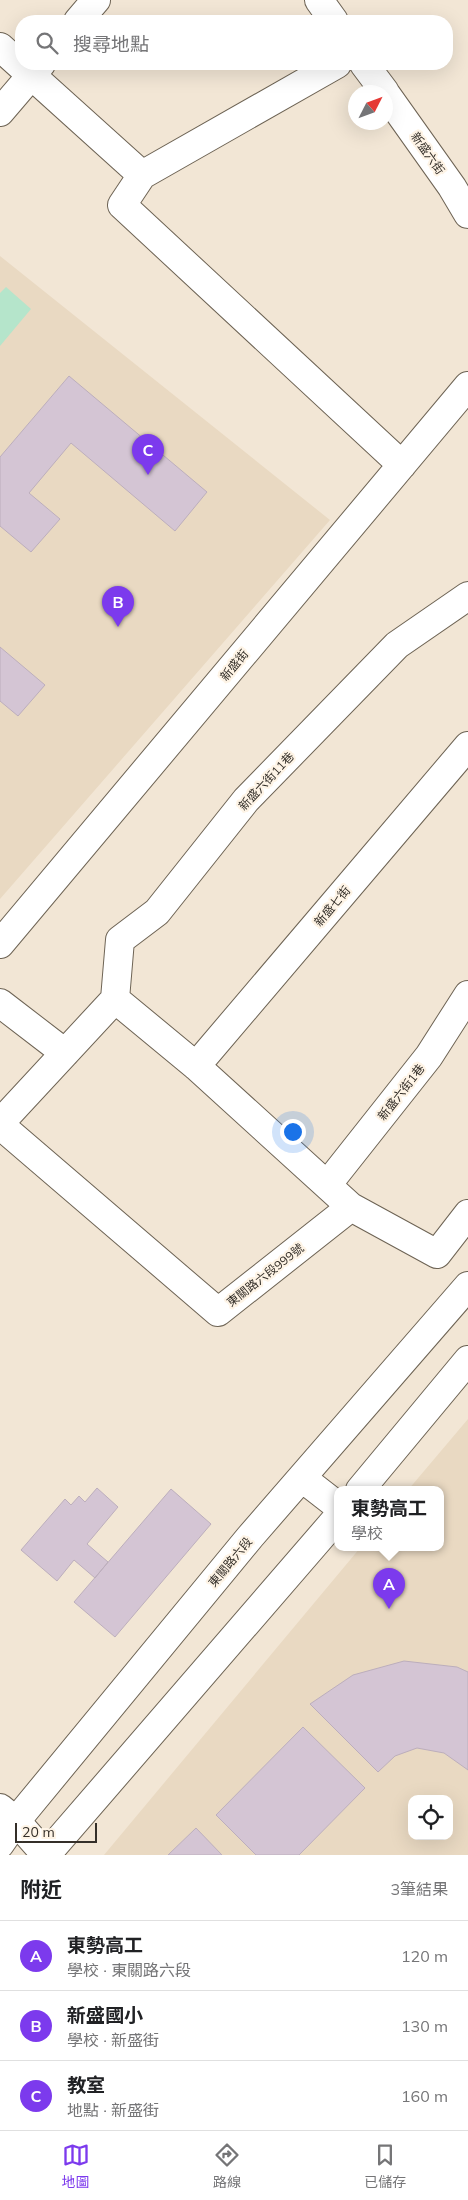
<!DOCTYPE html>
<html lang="zh-TW">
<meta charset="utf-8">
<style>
:root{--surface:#fff;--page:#f2f2f2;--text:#202124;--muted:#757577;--line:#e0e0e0;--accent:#7c3aed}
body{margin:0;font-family:Mulish,"Noto Sans TC",sans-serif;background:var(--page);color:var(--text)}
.controls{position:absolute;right:15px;bottom:15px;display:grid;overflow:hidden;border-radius:10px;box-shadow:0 5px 20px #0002}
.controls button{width:45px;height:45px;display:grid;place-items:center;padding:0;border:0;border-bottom:1px solid var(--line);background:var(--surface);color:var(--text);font:25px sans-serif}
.compass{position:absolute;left:348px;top:85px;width:45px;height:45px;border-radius:50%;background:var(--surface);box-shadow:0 5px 20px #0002;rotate:48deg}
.scale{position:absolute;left:15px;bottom:12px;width:82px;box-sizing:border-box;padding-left:5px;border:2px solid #342f29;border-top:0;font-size:14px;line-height:18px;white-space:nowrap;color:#342f29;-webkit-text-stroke:4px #fef4e6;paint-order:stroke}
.you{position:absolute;left:292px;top:1131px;width:18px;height:18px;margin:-12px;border:4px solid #fff;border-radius:50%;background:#1a73e8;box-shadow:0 0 0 8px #1a73e833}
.badge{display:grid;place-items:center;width:32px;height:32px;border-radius:50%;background:var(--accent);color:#fff;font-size:16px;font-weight:700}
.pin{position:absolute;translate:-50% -41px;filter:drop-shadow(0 1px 2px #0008)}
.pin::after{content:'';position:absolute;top:26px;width:18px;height:15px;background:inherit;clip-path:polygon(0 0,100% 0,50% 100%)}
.popup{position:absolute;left:334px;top:1486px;width:110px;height:65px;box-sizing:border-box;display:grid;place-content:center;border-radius:10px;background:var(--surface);filter:drop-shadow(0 1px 4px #0005);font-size:16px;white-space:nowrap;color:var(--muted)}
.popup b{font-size:19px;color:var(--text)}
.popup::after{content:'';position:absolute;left:50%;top:100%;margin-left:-10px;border:10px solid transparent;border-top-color:var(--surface)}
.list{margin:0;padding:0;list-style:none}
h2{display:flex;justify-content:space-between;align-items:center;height:65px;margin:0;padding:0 20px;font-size:21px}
h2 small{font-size:16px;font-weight:400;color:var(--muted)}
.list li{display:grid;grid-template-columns:32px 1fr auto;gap:15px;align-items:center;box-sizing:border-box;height:70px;padding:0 20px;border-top:1px solid var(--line)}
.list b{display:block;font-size:19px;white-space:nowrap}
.list p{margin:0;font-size:16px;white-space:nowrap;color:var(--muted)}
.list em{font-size:16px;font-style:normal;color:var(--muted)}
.icon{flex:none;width:28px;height:28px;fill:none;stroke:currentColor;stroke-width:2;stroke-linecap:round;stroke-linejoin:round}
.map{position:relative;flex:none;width:468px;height:1855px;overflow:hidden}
.search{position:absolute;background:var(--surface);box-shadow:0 5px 20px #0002;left:15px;right:15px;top:15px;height:55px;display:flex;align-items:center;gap:12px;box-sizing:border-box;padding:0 18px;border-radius:20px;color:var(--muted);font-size:19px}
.sheet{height:275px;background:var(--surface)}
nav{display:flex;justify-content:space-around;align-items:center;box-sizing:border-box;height:70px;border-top:1px solid var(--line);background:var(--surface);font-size:14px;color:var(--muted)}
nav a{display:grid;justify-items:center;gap:2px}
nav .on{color:var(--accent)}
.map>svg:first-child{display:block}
</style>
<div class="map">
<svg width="468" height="1855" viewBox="0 0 468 1855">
<rect width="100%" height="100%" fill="#f2e6d5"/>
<path fill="#e9d9c2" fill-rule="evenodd" d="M0,256L330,520L0,899Z
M468,1419V1855H104L360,1548H440V1490H408ZM412,1799H449V1836H412Z"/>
<path fill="#b5e5cb" d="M6,287L31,309L0,346V293Z"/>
<path fill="#d4c5d4" stroke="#bcaebc" d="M69,376L207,492L175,531L71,443L29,493L60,519L31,552L0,526V457Z
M0,647L45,685L18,716L0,701Z
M97,1488L118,1507L87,1544L108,1562L95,1578L74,1560L57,1581L21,1550L65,1499L71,1505L79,1496L85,1502Z
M171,1489L211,1524L115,1637L74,1602Z
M404,1661L457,1667L468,1672V1770L444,1753L417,1748L395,1756L378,1772L310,1704L353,1675Z
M303,1727L365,1788L299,1855H256L216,1815Z
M196,1828L222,1855H168Z"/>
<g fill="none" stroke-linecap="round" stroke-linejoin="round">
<g stroke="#6d6354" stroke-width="30">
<path id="minor" d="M319,0L334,21
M78,21L96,0
M0,47L142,175L337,64
M364,64L385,92
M386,94L452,187L468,214
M0,112L41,64
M142,175L122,205L402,465
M0,944L468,386
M115,999L120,940L157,912L246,800L397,645L468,596
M0,1003L65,1053
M196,1066L468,746
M0,1123L115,999L196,1066L351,1207
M0,1125L218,1312L351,1207L437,1254L468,1214
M327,1185L429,1056L468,995
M0,1808L16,1821L46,1855"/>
</g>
<g stroke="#6d6354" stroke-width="30">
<path id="major" d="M302,1478L338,1506
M360,1490L468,1360
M0,1844L16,1821L250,1537L468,1286
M46,1855L338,1517"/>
</g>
<use href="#minor" stroke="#fff" stroke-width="28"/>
<use href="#major" stroke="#fff" stroke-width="28"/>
</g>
<g text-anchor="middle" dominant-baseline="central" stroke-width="4.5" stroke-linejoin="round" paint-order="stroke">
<g font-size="12" fill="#342f29" stroke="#fef4e6">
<text transform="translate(428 153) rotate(55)">新盛六街</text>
<text transform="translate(234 665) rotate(-50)">新盛街</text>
<text transform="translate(266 781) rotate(-47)">新盛六街11巷</text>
<text transform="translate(332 906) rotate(-50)">新盛七街</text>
<text transform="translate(401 1092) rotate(-52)">新盛六街1巷</text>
<text transform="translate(265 1275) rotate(-38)">東關路六段999號</text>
<text transform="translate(230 1562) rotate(-50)">東關路六段</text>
</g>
</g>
</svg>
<div class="controls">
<button><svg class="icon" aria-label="locate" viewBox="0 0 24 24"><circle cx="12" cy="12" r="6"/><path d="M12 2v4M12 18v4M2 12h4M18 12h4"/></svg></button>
</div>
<svg class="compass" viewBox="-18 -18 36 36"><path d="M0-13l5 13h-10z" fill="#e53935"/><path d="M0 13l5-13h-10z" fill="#757577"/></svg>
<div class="scale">20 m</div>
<div class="you"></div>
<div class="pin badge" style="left:389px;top:1609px">A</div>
<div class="popup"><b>東勢高工</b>學校</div>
<div class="pin badge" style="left:118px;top:627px">B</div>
<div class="pin badge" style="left:148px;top:475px">C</div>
<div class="search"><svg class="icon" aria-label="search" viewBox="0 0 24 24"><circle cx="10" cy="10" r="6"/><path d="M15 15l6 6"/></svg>搜尋地點</div>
</div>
<section class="sheet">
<h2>附近<small>3筆結果</small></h2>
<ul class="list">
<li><span class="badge">A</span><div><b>東勢高工</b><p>學校 · 東關路六段</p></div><em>120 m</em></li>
<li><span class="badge">B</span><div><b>新盛國小</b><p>學校 · 新盛街</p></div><em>130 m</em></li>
<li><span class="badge">C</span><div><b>教室</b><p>地點 · 新盛街</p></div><em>160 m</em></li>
</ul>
</section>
<nav>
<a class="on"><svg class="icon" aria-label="map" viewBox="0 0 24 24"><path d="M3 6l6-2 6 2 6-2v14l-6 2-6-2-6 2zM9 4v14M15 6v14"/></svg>地圖</a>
<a><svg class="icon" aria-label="directions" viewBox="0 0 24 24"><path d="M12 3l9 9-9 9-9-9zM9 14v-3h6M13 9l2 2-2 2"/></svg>路線</a>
<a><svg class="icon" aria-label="saved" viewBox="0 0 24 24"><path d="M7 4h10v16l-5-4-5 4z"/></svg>已儲存</a>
</nav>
